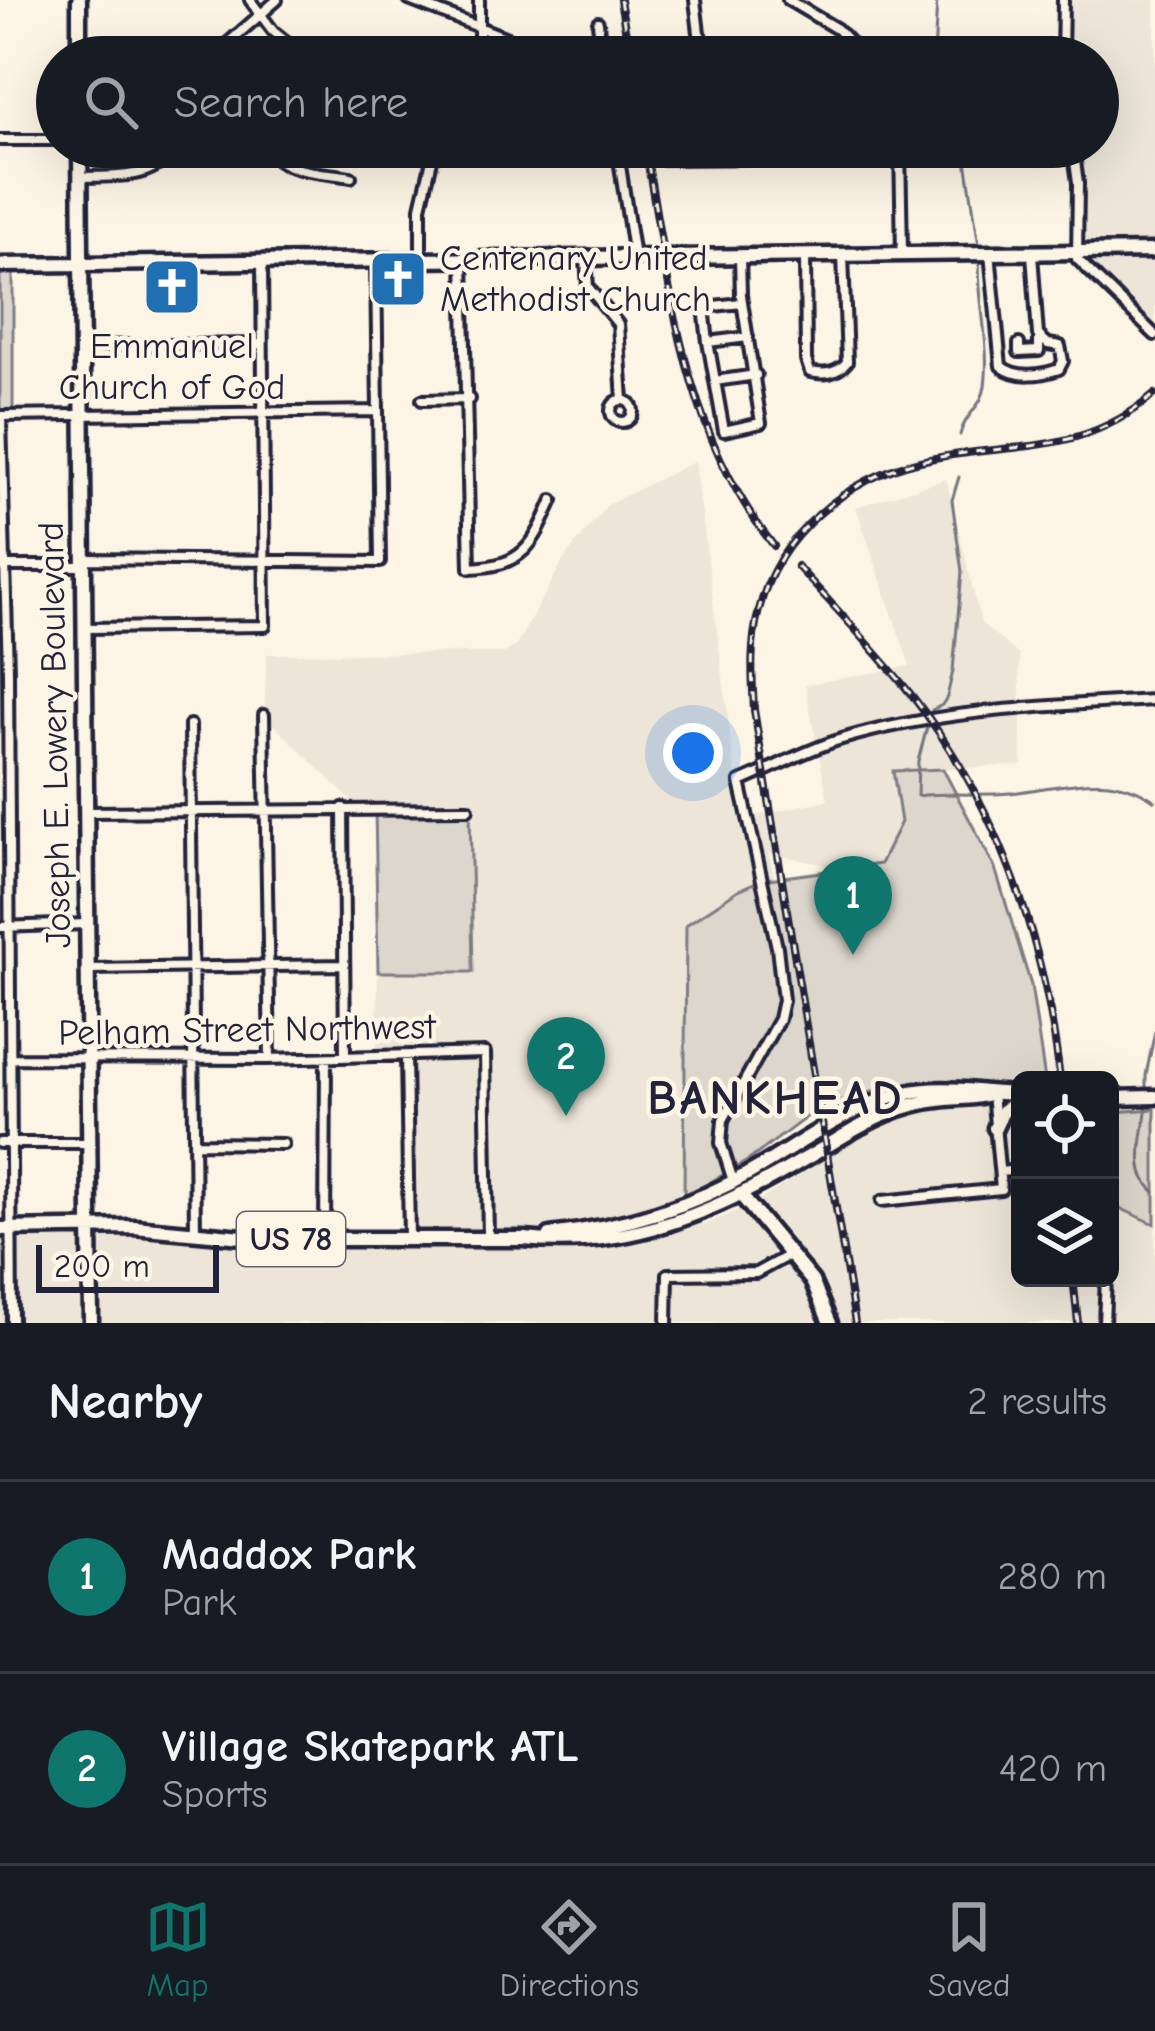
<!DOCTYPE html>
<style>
:root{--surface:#171b24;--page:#20242c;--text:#f1f3f6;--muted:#9ea1a6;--line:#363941;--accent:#0f766e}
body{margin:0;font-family:"Comic Neue",sans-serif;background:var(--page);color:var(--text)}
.controls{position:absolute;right:36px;bottom:36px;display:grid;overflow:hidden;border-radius:18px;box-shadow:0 12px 48px #0002}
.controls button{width:108px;height:108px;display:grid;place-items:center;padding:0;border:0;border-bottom:3px solid var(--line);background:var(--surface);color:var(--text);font:60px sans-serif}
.scale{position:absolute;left:36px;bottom:30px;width:183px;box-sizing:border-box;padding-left:12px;border:6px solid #22223b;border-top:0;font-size:33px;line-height:42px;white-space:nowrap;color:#22223b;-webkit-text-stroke:9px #fcf5e5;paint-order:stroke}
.you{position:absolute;left:693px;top:753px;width:42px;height:42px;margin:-30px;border:9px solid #fff;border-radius:50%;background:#1a73e8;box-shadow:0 0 0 18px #1a73e833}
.badge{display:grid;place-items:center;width:78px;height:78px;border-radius:50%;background:var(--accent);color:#fff;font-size:39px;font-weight:700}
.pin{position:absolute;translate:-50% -99px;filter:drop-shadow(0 3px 6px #0008)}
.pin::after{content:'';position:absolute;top:63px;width:42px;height:36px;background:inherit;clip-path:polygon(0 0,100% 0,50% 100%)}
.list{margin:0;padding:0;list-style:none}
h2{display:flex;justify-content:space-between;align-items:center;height:156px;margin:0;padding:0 48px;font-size:51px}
h2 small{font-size:39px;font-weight:400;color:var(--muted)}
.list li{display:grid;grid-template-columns:78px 1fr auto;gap:36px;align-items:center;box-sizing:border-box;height:192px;padding:0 48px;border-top:3px solid var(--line)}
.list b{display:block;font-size:45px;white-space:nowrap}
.list p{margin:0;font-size:39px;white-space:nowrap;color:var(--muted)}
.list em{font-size:39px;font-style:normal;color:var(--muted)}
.icon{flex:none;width:66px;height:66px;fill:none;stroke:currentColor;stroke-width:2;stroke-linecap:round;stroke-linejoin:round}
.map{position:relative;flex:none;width:1155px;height:1323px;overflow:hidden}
.search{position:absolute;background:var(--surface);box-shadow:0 12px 48px #0002;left:36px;right:36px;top:36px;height:132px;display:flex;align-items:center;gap:30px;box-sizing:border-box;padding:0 42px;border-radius:66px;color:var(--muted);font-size:45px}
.sheet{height:540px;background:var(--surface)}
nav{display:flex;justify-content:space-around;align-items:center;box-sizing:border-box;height:168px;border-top:3px solid var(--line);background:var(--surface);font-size:33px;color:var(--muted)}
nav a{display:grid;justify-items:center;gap:6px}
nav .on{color:var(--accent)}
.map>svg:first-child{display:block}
</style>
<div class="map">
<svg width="1155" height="1323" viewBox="0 0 1155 1323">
<rect width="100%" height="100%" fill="#fcf5e5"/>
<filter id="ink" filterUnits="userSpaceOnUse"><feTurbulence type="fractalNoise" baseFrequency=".00833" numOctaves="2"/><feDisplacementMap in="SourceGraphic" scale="24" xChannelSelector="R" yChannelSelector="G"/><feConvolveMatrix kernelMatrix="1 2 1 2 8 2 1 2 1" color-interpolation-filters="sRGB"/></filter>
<g filter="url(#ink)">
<path fill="#ece5d8" d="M1065,0H1155V334L1077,259L1074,147H1098V57H1065Z
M695,461L736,779L746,818L828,800L805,685L910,666L856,507L946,479L981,623L1019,655L1022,765L894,771L901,822L880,864L846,869L769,853L776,887L689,1168L703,1226L760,1200L886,1121L923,1110L966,1105L1020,1107V1278H1110V1108L1155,1105V1323H0V1236L141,1232L242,1243H415L411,1054L377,1053L378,972L473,971L470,807L359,808L264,715L267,654L504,653L516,646L566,556L607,505Z"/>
<path fill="#dcd6cc" stroke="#7f7c84" stroke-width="3" d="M0,272H13V412H0Z
M943,769L995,868L1031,985L1045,1080H1020V1092L879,1089L820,1107L749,1160L684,1197L686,925L738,890L761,880L880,864L901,822L893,771Z
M470,806L473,972H378L375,808Z
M1155,1109V1224L1115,1206L1113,1112Z"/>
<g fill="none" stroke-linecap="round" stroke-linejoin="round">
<path stroke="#78757e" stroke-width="3" d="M934,57L937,0
M964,147L979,246
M960,435C964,415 983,406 985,386C991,342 976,298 980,255
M932,710L942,705L947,697L953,671L962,572L952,500L959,477
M927,727L918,761L917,796C948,792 979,796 1010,793C1061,788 1110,768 1155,801
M1146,1094V1075L1155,1031
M1147,1103C1145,1133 1129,1170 1155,1192"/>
<g stroke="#22223b" stroke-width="16">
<path id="minor" d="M250,0L273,31L305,57
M409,0L556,57
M695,0L699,33L715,57
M788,0L837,29L864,57
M212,57L277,0
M479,57V0
M590,57L600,46L598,22
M1062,57L1063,0
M0,140H57
M269,147C279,174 325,172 351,177
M556,147L578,155L632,159
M900,147L902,253
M1073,147L1078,183L1077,259L1155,335
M619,159L634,257
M667,159L901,157
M80,177C115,176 155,181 175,147
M990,253L1001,366C1016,379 1042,375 1059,369L1063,361L1060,346L1048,344L1038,335L1032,254
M805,256L806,360L810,372C825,375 837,374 847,362L843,255
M586,258L588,287L618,324L623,400
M421,259V207L435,147
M463,259L470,568C524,566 533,545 553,500
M742,303L704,307L708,342L748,337
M708,342L715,381L756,375
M1019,344V352L1039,351V340
M83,346L262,344
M715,381L724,431L761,423L741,295L740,256
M422,400L469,399
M611 411a11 11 0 1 1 22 0a11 11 0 1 1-22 0Z
M1,416L8,672L12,1323
M1,416L378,411
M84,559L380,562L376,261
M1,566H82
M86,628L265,626L262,263
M264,715L270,1059
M190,725L195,1233
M343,808L345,1057
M87,812L468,809
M0,927L87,924
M89,969L344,965
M406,1056L409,1238
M10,1058L267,1059L485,1053L488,1239
M1110,1117V1099
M0,1143H88
M195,1143L283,1144
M1000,1172L1020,1170
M733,1181L721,1143L723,1120L779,1019L783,1000L777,947L740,782C774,768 807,749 842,739C943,709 1051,706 1155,700
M882,1201L1001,1189L992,1093
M325,1239L326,1058
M667,1323L668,1274L756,1273L789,1255
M1104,1323L1106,1278"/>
</g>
<g stroke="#22223b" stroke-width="21">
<path id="major" d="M79,0V57
M80,147L91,1323
M672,257L1155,251
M0,265L661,257
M1110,1098L1155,1097
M995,1128L1003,1111L1020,1099
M740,1194L812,1281L830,1323
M0,1229L134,1227L265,1239H524C627,1250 716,1212 803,1160C830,1145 855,1127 884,1115C904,1106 925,1101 946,1099C962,1097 977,1099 992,1093
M550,1235C622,1227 689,1208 753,1171C800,1144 846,1108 901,1094C943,1084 979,1093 1020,1094"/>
</g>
<use href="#minor" stroke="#fcf5e5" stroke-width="8"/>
<use href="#major" stroke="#fcf5e5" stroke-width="12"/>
<g stroke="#22223b" stroke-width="8">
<path id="rail" d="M620,0L630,57
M645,147C670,287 682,431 774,546
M797,566C836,609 877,651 913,697C1000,808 1045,942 1060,1080
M1073,1278L1078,1323
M855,1323L754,710C752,676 750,643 759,610C777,535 848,478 920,461C1009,440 1077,460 1155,394"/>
</g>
<use href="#rail" stroke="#fcf5e5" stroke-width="3" stroke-dasharray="9" stroke-linecap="butt"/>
<g stroke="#22223b" stroke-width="16" stroke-linecap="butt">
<path id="minor-bridge" d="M632,159H667"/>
</g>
<g stroke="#22223b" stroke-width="21" stroke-linecap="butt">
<path id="major-bridge" d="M661,257H672"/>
</g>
<use href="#minor-bridge" stroke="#fcf5e5" stroke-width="8"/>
<use href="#major-bridge" stroke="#fcf5e5" stroke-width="12"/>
</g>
</g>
<defs>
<g id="church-square" transform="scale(3)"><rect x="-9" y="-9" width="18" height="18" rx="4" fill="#1f6fb2" stroke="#fcf5e5"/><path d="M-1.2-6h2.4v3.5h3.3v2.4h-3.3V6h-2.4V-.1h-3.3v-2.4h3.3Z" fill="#fff"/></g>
</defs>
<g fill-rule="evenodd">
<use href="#church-square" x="398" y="279"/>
<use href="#church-square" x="172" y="287"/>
</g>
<g text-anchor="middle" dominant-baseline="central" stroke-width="9" stroke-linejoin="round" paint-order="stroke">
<rect fill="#fcf5e5" stroke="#63616e" stroke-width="3" x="237" y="1212" width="108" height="54" rx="9"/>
<g font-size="33" font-weight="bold" fill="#22223b">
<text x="291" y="1239">US 78</text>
</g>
<g font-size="36" fill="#22223b" stroke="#fcf5e5" text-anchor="start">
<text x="440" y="258">Centenary United<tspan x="440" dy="41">Methodist Church</tspan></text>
<text x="172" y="346" text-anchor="middle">Emmanuel<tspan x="172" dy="41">Church of God</tspan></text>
</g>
<g font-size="36" fill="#22223b" stroke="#fcf5e5">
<text transform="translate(55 735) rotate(-91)">Joseph E. Lowery Boulevard</text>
<text transform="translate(247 1030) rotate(-1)">Pelham Street Northwest</text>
</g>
<g font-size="48" font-weight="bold" letter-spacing="3" fill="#22223b" stroke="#fcf5e5">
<text x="776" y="1098">BANKHEAD</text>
</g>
</g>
</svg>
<div class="controls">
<button><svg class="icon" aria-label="locate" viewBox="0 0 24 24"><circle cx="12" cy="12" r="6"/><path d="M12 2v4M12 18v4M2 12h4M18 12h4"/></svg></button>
<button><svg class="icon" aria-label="layers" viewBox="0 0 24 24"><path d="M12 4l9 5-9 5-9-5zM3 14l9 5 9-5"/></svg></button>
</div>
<div class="scale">200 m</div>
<div class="you"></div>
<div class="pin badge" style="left:853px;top:955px">1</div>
<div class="pin badge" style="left:566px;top:1116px">2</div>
<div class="search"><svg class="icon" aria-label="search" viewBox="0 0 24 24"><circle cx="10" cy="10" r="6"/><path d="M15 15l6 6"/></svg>Search here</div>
</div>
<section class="sheet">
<h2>Nearby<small>2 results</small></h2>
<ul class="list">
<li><span class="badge">1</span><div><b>Maddox Park</b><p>Park</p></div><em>280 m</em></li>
<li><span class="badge">2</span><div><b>Village Skatepark ATL</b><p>Sports</p></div><em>420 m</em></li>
</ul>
</section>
<nav>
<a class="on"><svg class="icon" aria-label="map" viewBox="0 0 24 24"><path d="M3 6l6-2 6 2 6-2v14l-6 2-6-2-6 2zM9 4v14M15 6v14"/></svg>Map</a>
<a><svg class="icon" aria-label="directions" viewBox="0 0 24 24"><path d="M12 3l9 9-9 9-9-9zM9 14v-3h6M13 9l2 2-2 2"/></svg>Directions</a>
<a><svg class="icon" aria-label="saved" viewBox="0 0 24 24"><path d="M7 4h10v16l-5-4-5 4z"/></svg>Saved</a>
</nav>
